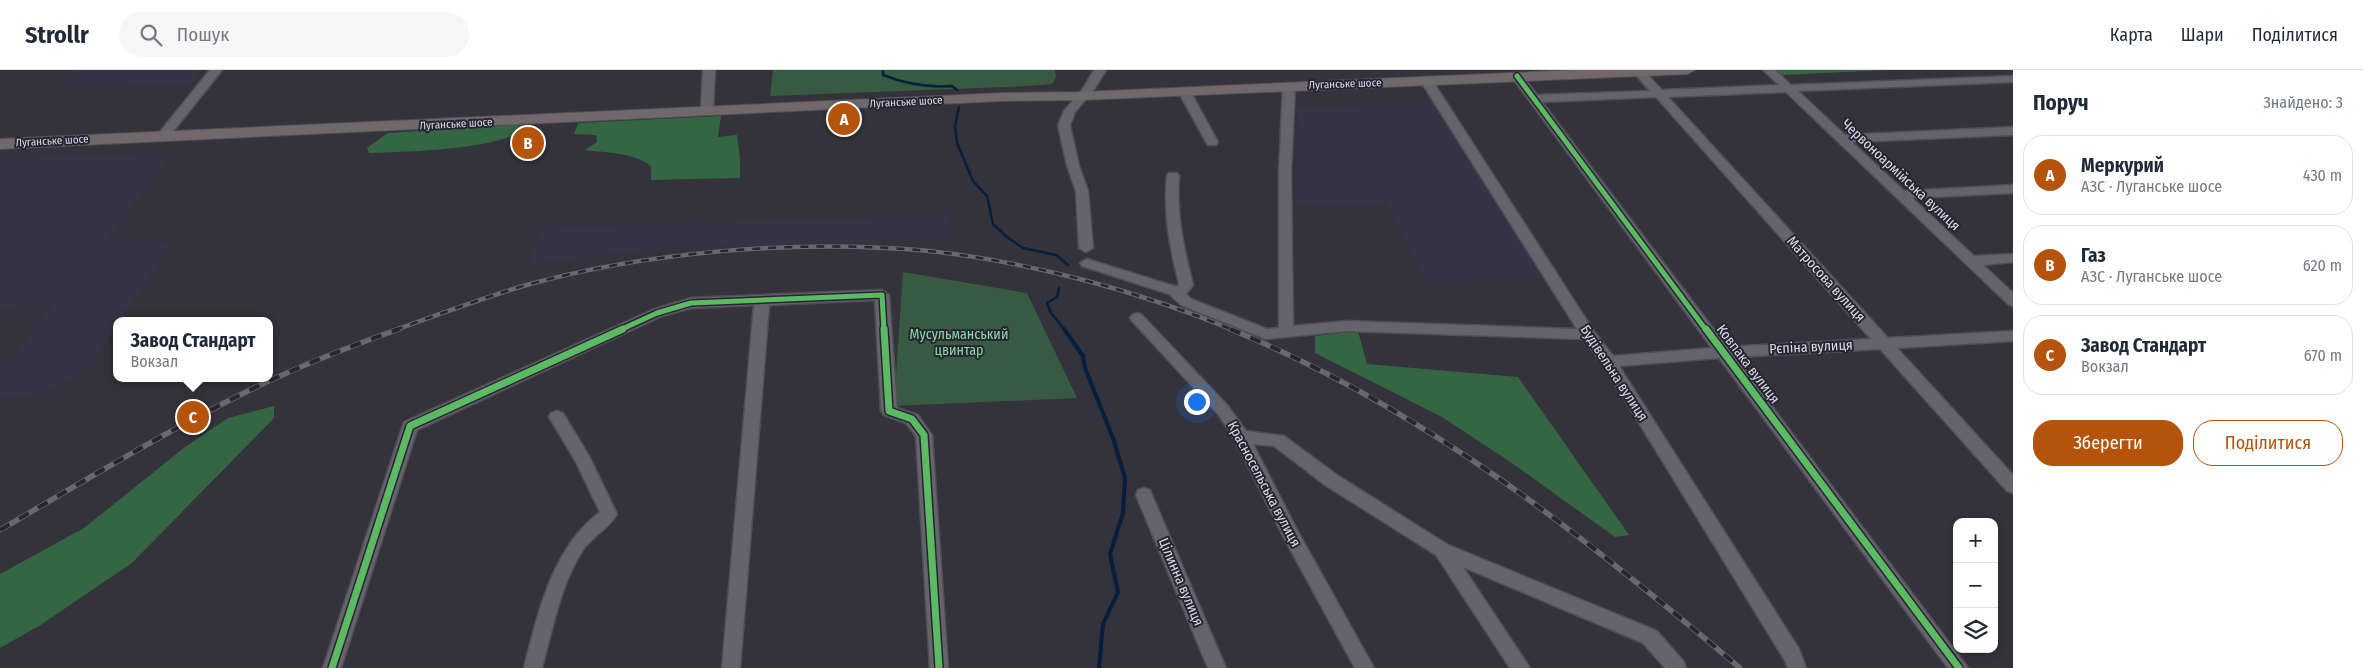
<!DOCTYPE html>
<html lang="uk">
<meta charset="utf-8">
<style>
:root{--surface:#fff;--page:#f6f6f7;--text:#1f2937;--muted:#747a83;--line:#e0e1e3;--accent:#b45309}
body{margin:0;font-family:"Fira Sans Condensed",sans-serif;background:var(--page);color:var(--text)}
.controls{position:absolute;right:15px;bottom:15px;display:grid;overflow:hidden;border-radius:10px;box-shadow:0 2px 8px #0003}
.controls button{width:45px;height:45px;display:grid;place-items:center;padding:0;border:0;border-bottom:1px solid var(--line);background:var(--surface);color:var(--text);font:25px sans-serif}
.you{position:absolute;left:1196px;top:331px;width:18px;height:18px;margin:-12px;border:4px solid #fff;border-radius:50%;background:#1a73e8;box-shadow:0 0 0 8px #1a73e833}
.badge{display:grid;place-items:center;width:32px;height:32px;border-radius:50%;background:var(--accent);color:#fff;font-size:16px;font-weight:700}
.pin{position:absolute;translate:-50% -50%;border:2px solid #fff;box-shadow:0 1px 5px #0006}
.popup{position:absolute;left:113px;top:247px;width:160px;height:65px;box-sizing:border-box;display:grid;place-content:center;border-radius:10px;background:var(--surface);filter:drop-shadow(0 1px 4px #0005);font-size:16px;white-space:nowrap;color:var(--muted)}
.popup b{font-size:19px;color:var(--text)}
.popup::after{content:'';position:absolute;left:50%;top:100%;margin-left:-10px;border:10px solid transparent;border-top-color:var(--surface)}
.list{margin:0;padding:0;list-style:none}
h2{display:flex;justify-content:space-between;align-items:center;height:65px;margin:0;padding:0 20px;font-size:21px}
h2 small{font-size:16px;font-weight:400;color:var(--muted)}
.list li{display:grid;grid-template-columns:32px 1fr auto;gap:15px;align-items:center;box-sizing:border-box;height:80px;margin:0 10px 10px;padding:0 10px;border:1px solid var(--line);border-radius:20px}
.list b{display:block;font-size:19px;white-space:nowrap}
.list p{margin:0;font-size:16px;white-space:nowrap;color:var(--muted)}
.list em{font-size:16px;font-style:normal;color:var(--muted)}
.actions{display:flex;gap:10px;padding:15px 20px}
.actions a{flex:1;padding:11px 0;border:1px solid var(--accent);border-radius:20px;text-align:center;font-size:18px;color:var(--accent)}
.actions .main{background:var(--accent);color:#fff}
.icon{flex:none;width:28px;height:28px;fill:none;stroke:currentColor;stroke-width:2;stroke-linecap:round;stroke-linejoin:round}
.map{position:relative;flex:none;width:2013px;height:598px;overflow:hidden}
header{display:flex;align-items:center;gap:30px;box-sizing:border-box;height:70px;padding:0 25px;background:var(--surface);border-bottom:1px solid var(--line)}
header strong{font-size:24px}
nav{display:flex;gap:28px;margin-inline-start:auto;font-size:18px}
.search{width:350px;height:45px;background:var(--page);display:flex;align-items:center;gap:12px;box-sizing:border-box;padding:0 18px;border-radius:28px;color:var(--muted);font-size:19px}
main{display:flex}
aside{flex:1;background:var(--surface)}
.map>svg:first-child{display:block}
</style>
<header>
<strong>Strollr</strong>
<div class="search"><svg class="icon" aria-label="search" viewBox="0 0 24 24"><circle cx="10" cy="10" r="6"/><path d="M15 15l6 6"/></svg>Пошук</div>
<nav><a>Карта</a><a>Шари</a><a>Поділитися</a></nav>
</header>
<main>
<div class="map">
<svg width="2013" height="598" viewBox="0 0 2013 598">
<rect width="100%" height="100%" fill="#34323a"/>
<path fill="#363346" d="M78,0H203L191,14L60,19Z
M1435,32L1493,128L1544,209L1427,212L1386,133L1320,135L1295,133L1298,38Z
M174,82L107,170L157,167L162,173L172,174L120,251H117V255L87,298L44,324L0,326V303L53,235L0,237V89Z
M950,145L953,169L651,179L528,195L543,155L595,156Z"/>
<path fill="#385a42" d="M773,0H1055L1056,7L1052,14L1028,16L770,26Z
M903,202L1027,223L1077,328L894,336Z"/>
<path fill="#346644" d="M1777,0H1887L1782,5Z
M721,46L718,67L737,65L740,88V108L651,110V96C632,82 608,83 585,80L597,72L596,65L574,64L578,53Z
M531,54V56C498,81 411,81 369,83L367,78L388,63Z
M1358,261L1367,294L1518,307L1629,465L1615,467L1509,391L1442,347L1315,283V266Z
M274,336V348L132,493L39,556L0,578V504L84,458L185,377L228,348Z"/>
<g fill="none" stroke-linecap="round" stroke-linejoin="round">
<path stroke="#051f3d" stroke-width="2.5" d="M883,0V5C906,14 927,18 952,16L957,20
M959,37L955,56L957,73L973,111L987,126L993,154L1007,167L1023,178L1056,185L1068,195
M1059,218L1057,227L1047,233L1051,243L1065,260"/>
<path stroke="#051f3d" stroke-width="4" d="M1064,259L1083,286L1085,298L1113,368L1125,408L1123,443L1110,484L1118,522L1103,554L1099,598"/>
<g stroke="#4f4e55" stroke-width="3">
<path id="minor" d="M210,0H222L167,69H159L157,66L159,63Z
M703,0H715L713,41L707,44L701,41Z
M1094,0H1106L1093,21L1075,42L1070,55L1079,96L1088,121L1093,178L1086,182L1079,178L1076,121L1067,96L1058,55L1064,41L1084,17Z
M1635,0H1643L1662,20L1779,15L1763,0H1775L1791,15L2013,6V12L1798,21L1845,65L2013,57V65L1852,72L1904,121L2013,115V123L1912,128L1974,186L2013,184V192L1983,195L2013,223V236L2008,234L1786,22L1668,27L1888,268L2013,261V271L1897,278L2013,405V423L2007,421L1880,279L1735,287L1968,598H1948L1719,288L1619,296L1799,579L1806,598H1788L1784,589L1604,296L1584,269L1347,261L1266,269L1181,235L1169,224L1082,196L1080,193L1087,189L1177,217L1179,214C1170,178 1163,143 1167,106L1169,103H1177L1179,106C1176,144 1184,179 1193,215L1186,224L1191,229L1267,259L1279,258V102L1283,16L1289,13L1295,16L1291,102L1293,256L1347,251L1577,259L1420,10L1426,7L1432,10L1593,260L1613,286L1712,278L1511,6L1517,3L1521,4L1537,25L1650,21L1635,4ZM1656,27L1871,269L1727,277L1542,32Z
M1184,18L1190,21L1218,72L1216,75H1208L1206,72L1178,21Z
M882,220L889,225L897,338L918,345L932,365L948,598H930L916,366L906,353L884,345L881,341L875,230L769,235L740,598H722L754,235L691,238L662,246L417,360L341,598H323L404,352L652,240L691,228Z
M1137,243L1142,245L1228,336L1246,361L1284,366L1337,405L1448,475L1657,561L1684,592L1686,598H1665L1643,573L1463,497L1530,598H1510L1436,485L1325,415L1274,376L1253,374L1296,458L1374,598H1355L1284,468L1235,370L1218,344L1132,251L1130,248L1132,245Z
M557,341L563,343L589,386L617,444C612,455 594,466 585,477C561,512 553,558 542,598H524C538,543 552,478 600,442L576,392L549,347L551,343Z
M1144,418L1150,420L1152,425L1226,598H1208L1136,425L1138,420Z"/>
</g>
<g stroke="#4f4e55" stroke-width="2">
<path id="major" d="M1574,0H1695L1688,4L1082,30L1002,31L0,79V69L1002,23L1082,22Z"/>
</g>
<use href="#minor" fill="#64646a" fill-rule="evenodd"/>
<use href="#major" fill="#70686b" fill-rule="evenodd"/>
<g stroke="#69686d" stroke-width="4.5">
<path id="rail-far1" d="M395,260C440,244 485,227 530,214C652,181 803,169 929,181C1030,192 1139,221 1233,260"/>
</g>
<g stroke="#69686d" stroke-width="5.5">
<path id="rail" d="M1230,259C1422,337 1583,465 1740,598
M0,460C82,412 163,363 248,321C297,297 348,277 399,259"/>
</g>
<use href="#rail-far1" stroke="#272534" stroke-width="2.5" stroke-dasharray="8" stroke-linecap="butt"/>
<use href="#rail" stroke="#272534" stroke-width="4" stroke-dasharray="11" stroke-linecap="butt"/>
<g stroke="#272534" stroke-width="8">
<path id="cycleway-far1" d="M1517,6L1706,260
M620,260L657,243L691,233L882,225L884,260"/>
</g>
<g stroke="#272534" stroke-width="10">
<path id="cycleway" d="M884,259L889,341L912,349L924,365L939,598
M1706,259L1959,598
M332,598L410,356L623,259"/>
</g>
<use href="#cycleway-far1" stroke="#5cba63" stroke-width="5"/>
<use href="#cycleway" stroke="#5cba63" stroke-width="7"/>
</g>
<g text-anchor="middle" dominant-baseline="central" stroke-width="4" stroke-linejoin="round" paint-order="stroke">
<g font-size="11" fill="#dcdbe5" stroke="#272534">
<text transform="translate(1345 14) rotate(-2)">Луганське шосе</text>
<text transform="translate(906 32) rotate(-3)">Луганське шосе</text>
<text transform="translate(456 54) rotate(-3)">Луганське шосе</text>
<text transform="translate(52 71) rotate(-3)">Луганське шосе</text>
</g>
<g font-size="14" fill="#dcdbe5" stroke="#272534">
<text transform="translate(1901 105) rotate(43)">Червоноармійська вулиця</text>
<text transform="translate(1826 209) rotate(48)">Матросова вулиця</text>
<text transform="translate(1811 277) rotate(-3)">Рєпіна вулиця</text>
<text transform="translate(1748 294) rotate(53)">Ковпака вулиця</text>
<text transform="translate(1614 303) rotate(57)">Будівельна вулиця</text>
<text transform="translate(1264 414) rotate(62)">Красносельська вулиця</text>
<text transform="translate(1181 512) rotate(67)">Цілинна вулиця</text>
</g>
<g font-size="14" fill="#88db9e" stroke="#272534">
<text x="959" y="264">Мусульманський<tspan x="959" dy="16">цвинтар</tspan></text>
</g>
</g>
</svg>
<div class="controls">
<button>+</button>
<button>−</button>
<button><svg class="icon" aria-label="layers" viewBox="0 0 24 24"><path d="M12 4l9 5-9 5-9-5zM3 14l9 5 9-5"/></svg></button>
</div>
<div class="you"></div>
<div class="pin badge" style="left:844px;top:49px">A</div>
<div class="pin badge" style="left:528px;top:73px">B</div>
<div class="pin badge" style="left:193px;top:347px">C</div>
<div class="popup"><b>Завод Стандарт</b>Вокзал</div>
</div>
<aside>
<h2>Поруч<small>Знайдено: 3</small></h2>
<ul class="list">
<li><span class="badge">A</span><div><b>Меркурий</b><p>АЗС · Луганське шосе</p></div><em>430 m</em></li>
<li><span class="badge">B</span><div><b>Газ</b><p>АЗС · Луганське шосе</p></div><em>620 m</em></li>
<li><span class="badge">C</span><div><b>Завод Стандарт</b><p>Вокзал</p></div><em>670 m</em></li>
</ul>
<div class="actions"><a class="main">Зберегти</a><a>Поділитися</a></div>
</aside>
</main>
